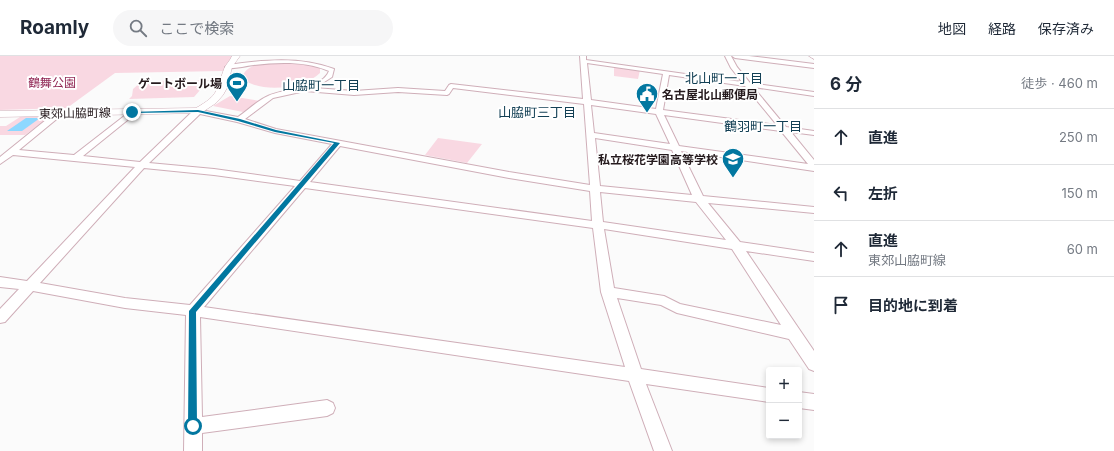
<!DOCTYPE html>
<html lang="ja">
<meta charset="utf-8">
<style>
:root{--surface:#fff;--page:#f6f6f7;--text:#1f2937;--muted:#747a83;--line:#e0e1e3}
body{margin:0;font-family:Inter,"Noto Sans JP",sans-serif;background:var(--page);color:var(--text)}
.controls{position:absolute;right:12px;bottom:12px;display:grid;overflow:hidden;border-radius:4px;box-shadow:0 2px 6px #0003}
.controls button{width:36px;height:36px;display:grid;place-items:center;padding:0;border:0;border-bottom:1px solid var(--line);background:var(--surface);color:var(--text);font:20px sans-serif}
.stop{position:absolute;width:12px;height:12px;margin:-9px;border:3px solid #0277a0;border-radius:50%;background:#fff}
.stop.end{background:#0277a0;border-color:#fff;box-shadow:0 1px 4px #0008}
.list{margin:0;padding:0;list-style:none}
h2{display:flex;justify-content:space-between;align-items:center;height:52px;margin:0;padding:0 16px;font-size:17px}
h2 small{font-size:13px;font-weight:400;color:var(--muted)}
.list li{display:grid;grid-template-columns:26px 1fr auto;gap:12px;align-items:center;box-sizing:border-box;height:56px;padding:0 16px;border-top:1px solid var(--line)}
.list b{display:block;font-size:15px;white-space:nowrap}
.list p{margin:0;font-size:13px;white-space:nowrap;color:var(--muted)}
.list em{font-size:13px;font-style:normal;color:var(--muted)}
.icon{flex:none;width:22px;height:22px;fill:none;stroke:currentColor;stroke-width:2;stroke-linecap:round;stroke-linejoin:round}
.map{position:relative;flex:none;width:814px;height:395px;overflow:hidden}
header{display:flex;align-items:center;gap:24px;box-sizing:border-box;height:56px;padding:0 20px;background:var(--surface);border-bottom:1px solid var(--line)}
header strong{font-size:19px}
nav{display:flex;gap:22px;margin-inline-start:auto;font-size:14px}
.search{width:280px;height:36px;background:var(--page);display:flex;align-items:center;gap:10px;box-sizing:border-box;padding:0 14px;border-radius:22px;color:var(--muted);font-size:15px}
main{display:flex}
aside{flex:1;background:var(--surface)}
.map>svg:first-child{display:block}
</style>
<header>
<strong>Roamly</strong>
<div class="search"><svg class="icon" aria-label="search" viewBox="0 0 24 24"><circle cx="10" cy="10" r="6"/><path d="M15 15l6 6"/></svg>ここで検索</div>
<nav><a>地図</a><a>経路</a><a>保存済み</a></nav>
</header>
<main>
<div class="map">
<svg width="814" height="395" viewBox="0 0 814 395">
<rect width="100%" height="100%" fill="#fbfbfb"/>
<path fill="#f9d8e2" d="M0,0H232L223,15L115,17L67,52L0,54Z
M289,5L313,8L320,12V17C304,33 259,38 242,22C246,5 275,6 289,5Z
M614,11L640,14L638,23L614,20Z
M209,24L194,41L129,43L132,40L133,33L141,26L148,25Z
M230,40L260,45L243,56L213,50Z
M20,61H50L25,79H0V70H6Z
M438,82L482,88L467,107L425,99Z"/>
<path fill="#8dd8ff" d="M26,62H40L22,75H7Z"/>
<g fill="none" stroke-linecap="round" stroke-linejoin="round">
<g stroke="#cfaeb8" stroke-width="2">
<path id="minor" d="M580,0H586V4L742,26L731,12L725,0H731L737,11L750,27L814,36V40L753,31L786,71L814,75V79L791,76L814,104V115L681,95L703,140L814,151V157L708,147L740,186L814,197V205L746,195L814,295V315L809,313L789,283L677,257L661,249L617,242L641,313L769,332V346L646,328L672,395H654L629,325L200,261L202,361L327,344L333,347L335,352L333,357L327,360L202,377V395H184L186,259L125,252L33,235L5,266L0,267V253L19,233L0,231V221L27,225L135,111L13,99L0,108V101L57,55H60L64,57L19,94L74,99L132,54L136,56L135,58L83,100L140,106L195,53L238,61C248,54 257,45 268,40C283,32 322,34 329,15C305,5 279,6 254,9C245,10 235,13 226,12L225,11L228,9C263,4 300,0 334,13L332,21L315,32L354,35L398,32L445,35L449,29L451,28L583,43ZM587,7L663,18L656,53L591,44ZM669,19L745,30L777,69L663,54ZM453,32L584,48L590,129L509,116L276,73L245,63L273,42L305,35L354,39L398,36L447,39L449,38ZM591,49L656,58L670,88L594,77ZM200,58L237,66L275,77L332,88L300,125L214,113L149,107ZM664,59L781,75L808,108L679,90ZM595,82L672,94L692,139L600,130ZM340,90L509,122L590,135L592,165L310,126ZM144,112L214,119L295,130L190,249L125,242L40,227ZM305,132L593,172L601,236L625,311L204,251ZM600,136L696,146L726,184L603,166ZM604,173L732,193L781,269L680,248L664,240L614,232Z
M732,0H749L814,8V12L735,2Z
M799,336L814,338V354L799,352Z"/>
</g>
<g stroke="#cfaeb8" stroke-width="1">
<path id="tertiary" d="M232,0H240L232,11L227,32L223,39L216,47L201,57L0,61V55L196,52C219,39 216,35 224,13C226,8 230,5 232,0Z
M809,0H814V3Z"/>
</g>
<use href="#minor" fill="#fff" fill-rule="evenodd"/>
<use href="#tertiary" fill="#fff" fill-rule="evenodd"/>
</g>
<path fill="#0277a0" d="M198,54L240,63L276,74L340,87L196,256L197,370L196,374L193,375L189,374L188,370L189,255L334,87L275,76L238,65L198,56L132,57L130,56Z"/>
<defs>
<g id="stadium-pin" transform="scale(1.15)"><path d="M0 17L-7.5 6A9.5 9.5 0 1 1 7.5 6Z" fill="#0277a0" stroke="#fff"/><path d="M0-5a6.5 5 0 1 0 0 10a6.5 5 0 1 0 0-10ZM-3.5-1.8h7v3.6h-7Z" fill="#fff"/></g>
<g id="civic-pin" transform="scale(1.15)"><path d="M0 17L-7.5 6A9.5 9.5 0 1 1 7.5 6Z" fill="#0277a0" stroke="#fff"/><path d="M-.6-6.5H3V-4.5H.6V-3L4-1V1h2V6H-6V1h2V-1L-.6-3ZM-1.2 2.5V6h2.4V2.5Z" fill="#fff"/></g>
<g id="school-pin" transform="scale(1.15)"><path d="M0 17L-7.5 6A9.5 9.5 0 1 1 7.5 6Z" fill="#0277a0" stroke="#fff"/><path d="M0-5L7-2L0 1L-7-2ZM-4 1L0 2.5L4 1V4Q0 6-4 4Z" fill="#fff"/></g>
</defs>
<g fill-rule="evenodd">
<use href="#stadium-pin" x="237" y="27"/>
<use href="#civic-pin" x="647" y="38"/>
<use href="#school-pin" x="733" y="103"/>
</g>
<g text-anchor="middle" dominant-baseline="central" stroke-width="4" stroke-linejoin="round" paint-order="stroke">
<g font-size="12" fill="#912855" stroke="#fff">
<text x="52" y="26">鶴舞公園</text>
</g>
<g font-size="12" font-weight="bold" fill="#251a1d" stroke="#fff" text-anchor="end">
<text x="222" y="27">ゲートボール場</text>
<text x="662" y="38" text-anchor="start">名古屋北山郵便局</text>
<text x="718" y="103">私立桜花学園高等学校</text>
</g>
<g font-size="12" fill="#251a1d" stroke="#fff">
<text transform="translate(75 57) rotate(-1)">東郊山脇町線</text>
</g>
<g font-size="13" fill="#134055" stroke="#fff">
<text x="724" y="22">北山町一丁目</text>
<text x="321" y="29">山脇町一丁目</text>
<text x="537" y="56">山脇町三丁目</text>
<text x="763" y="70">鶴羽町一丁目</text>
</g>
</g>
</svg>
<div class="controls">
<button>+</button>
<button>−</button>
</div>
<div class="stop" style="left:193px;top:370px"></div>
<div class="stop end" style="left:132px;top:56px"></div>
</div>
<aside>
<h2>6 分<small>徒歩 · 460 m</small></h2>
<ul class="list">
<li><svg class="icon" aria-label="ahead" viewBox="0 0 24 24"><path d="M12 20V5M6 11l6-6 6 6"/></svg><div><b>直進</b></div><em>250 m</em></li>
<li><svg class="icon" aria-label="left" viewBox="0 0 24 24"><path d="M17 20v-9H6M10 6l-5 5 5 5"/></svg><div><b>左折</b></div><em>150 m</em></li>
<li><svg class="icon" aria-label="ahead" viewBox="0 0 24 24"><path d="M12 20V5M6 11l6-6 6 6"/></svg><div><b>直進</b><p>東郊山脇町線</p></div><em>60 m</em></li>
<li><svg class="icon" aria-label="arrive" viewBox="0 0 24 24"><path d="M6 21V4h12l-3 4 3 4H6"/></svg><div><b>目的地に到着</b></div></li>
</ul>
</aside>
</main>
